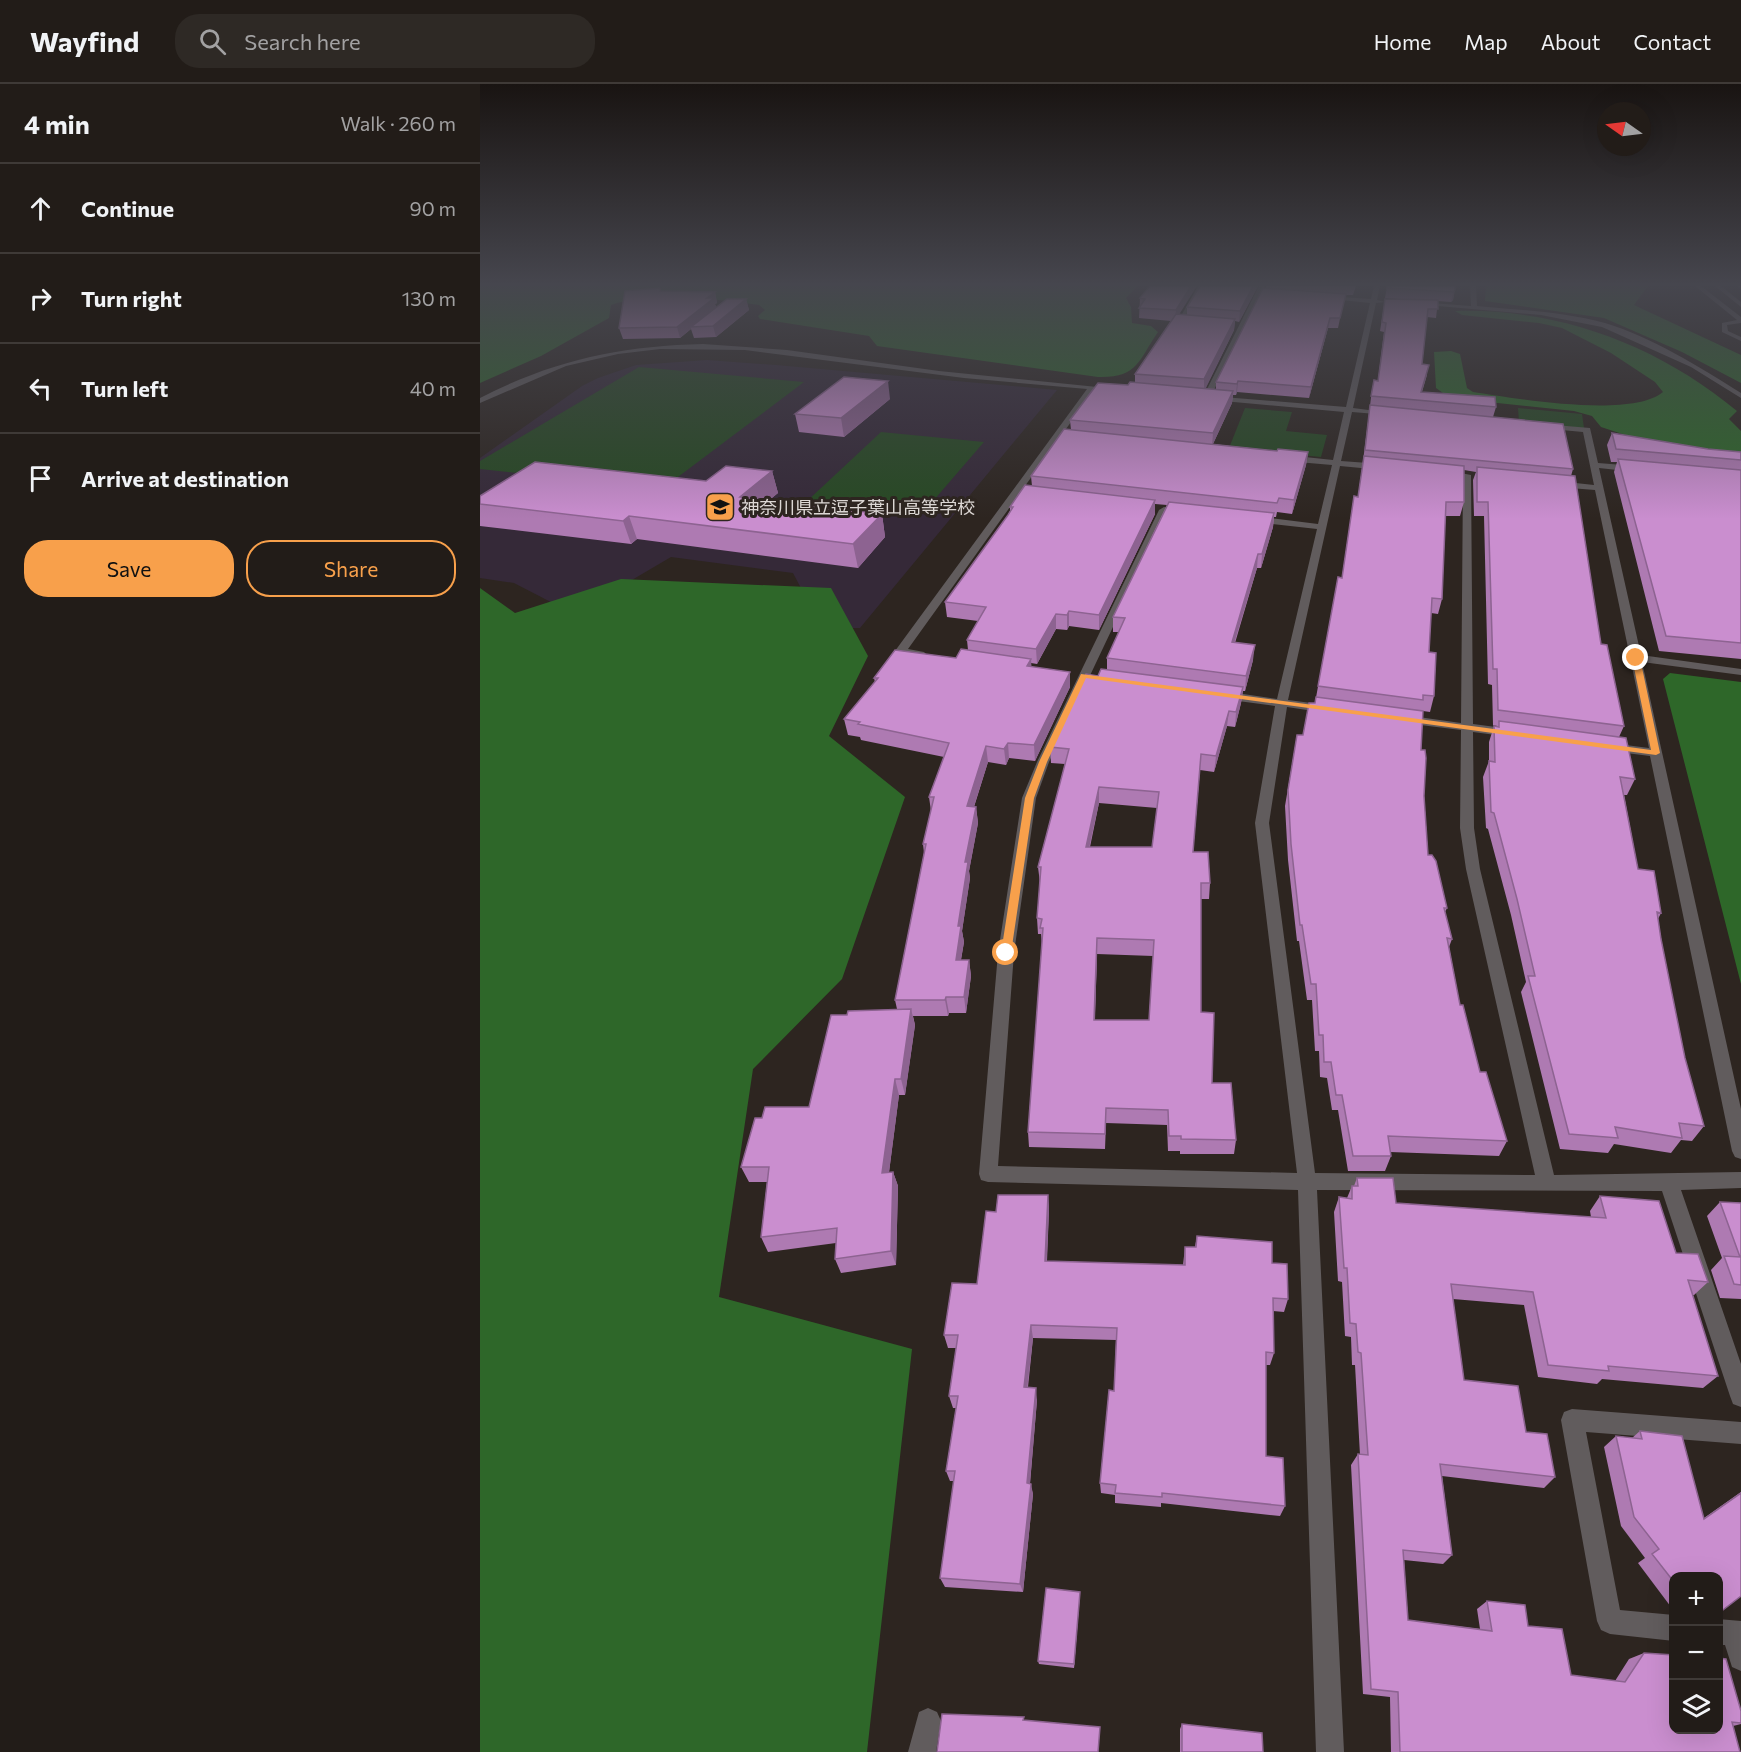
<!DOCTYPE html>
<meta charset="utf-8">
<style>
:root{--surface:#221c18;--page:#2e2925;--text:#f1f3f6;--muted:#a2a1a2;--line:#3f3a37;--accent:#f8a04b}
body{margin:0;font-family:Commissioner,"Noto Sans JP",sans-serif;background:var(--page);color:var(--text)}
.controls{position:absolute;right:18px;bottom:18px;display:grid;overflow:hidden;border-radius:12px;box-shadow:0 6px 24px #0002}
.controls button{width:54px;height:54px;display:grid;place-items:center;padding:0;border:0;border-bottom:2px solid var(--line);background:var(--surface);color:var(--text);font:30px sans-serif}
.compass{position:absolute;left:1117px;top:18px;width:54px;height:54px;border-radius:50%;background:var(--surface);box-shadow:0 6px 24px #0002;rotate:284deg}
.stop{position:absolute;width:18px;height:18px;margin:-14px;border:4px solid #f8a04b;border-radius:50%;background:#fff}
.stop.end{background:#f8a04b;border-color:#fff;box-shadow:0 2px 6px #0008}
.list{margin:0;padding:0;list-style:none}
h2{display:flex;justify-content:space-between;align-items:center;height:78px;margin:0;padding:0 24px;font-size:26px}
h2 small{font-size:20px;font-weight:400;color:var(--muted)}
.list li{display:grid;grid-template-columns:39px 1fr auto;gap:18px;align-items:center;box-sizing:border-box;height:90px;padding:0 24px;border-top:2px solid var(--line)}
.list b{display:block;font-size:22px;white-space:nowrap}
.list em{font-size:20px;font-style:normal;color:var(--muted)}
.actions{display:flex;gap:12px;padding:18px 24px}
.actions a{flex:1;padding:14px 0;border:2px solid var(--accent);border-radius:24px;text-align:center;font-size:21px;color:var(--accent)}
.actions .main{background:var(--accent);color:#111}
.icon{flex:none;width:33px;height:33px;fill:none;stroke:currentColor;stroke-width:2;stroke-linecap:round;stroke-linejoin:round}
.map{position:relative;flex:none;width:1261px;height:1668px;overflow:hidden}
header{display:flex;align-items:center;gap:36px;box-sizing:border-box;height:84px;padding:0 30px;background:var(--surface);border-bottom:2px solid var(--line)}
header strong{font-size:28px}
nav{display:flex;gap:33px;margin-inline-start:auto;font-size:21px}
.search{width:420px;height:54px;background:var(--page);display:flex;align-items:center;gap:15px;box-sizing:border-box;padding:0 21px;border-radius:24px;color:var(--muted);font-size:22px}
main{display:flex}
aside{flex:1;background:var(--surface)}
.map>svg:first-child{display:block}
</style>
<header>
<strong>Wayfind</strong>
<div class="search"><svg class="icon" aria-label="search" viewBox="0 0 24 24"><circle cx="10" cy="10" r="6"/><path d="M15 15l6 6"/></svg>Search here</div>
<nav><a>Home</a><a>Map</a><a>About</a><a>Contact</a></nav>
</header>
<main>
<aside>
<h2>4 min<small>Walk · 260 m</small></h2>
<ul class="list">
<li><svg class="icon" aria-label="ahead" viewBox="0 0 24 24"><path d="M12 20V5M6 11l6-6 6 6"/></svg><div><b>Continue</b></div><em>90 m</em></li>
<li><svg class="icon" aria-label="right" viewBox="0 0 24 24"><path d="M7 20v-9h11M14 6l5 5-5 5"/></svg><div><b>Turn right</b></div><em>130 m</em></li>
<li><svg class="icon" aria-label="left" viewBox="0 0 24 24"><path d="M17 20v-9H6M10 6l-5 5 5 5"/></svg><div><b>Turn left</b></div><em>40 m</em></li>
<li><svg class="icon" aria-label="arrive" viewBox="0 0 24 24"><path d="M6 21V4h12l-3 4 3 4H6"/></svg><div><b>Arrive at destination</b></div></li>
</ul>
<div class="actions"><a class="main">Save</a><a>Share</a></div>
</aside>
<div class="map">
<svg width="1261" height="1668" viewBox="0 0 1261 1668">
<rect width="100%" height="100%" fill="#2d2520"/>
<path fill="#352938" d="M227,276L296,281L577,306L380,544H342L313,489L191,473L94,530L34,499L0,494V374L102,302L118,294L156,281Z"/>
<path fill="#274923" d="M159,283L324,298L182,405L0,385V377Z
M765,324L812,328L806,347L847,351L841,373L749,364Z
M1038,324L1102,330L1104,344L1039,338Z
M401,348L504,358L441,431L326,418Z"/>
<path fill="#2e6729" d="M0,202H658L646,214L651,223L652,239L671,242L678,248C658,277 658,294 618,293L397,262L389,252L280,235L278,232L285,226L279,221C230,215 178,206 131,221L129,234L61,272L0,299Z
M1006,202H1168L1154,221L1261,271V299L1202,268L1124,234L1005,217Z
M975,227C1079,224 1178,261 1257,327L1249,335L1261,347V376L1185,364L1121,343L1112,332L1094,327L970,314L956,304L954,268L971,267L980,270L987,304L993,308C1033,314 1151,335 1183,308L1175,298L1131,269L1082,244L1059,239L982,231Z
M141,495L351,504L388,572L349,652L425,713L362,895L273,985L239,1213L432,1265L387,1668H0V504L35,529Z
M1190,589L1261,598V900L1183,595Z"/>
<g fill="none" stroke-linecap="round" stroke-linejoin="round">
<path fill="#615c5d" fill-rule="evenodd" d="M718,202H724L703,236L711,238L697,239Z
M779,202H785L731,312L866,323L890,219L842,214L845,212L891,215L894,202H900L897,216L905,218L896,219L873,324L912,329L908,331L872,328L861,377L902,380L906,383L902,386L860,382L808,616L847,621L853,625L847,629L807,623L789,739L835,1089L1055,1091L986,785L980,744L981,646L924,639L918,635L924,631L981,639L983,393L962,391L961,389L965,386L991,391L993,640L1031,645L1037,649L1031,653L993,648L994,744L1000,785L1074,1091L1261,1088V1104L1201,1106L1261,1280V1323L1253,1320L1250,1312L1182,1107L837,1106L864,1668H836L818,1106L508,1098L501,1096L499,1090L518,869L542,714L557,678L679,426L684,423L709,428L704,431L687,429L569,678L556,714L534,869L518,1082L817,1089L775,739L795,622L743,615L737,611L743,607L797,615L837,445L773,438L768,435L773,432L838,440L852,381L806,377L802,374L806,371L853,376L864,328L732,316L723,313Z
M990,202H996L997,222C1040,226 1084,228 1125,239C1170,252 1221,284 1261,309V314L1211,283L1122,243L1061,231L935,220L938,218L991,222Z
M1215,202H1221L1261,233V239L1247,241L1248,247L1261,253V257L1242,248V239L1257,236Z
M1235,202H1241L1261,218V223Z
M1256,202H1261V205Z
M223,260L307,266L459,287L637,305L633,307L614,306L428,565L444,568L446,570L440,573L417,569L415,567L607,305L484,294L265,266L180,265L138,270L86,282L0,319V314C74,276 140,262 223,260Z
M1063,340L1110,344L1118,379L1156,382L1160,385L1156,388L1119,384L1161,571L1261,585V591L1162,578L1261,1025V1075L1255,1073L1252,1067L1170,672L1130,667L1124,663L1130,659L1169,664L1115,406L1077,403L1073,400L1077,397L1114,401L1103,348L1060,344V340Z
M1092,1325L1261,1338V1360L1106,1348L1140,1526L1194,1531V1557L1130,1550L1121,1546L1117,1537L1081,1336L1084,1328Z
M1238,1535L1261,1537V1587L1252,1583L1245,1561H1238Z
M448,1624L457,1628L461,1637L456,1668H428L439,1628Z"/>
</g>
<path fill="#ae7ab2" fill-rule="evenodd" d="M670,202L700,230L707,231V223L720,202H778L759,238L755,237L754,246L725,305H736V298L786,204V202H876L873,211H865L858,244H848L829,314L757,308L756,311H753L752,319L733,360L797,367L828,368L826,381L812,430L797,428L796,433H794L793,443L781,484H777L755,559L773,576L765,607H763L761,619L755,643L747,642L734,688L720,686L713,768L730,799L729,815H721V928L732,999L756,1056L754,1070H700V1067H688L687,1041L626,1039L625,1065L549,1063L548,1048L562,860L561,850H558L557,834L560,799L558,783L585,680L571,679L570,663L618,592L627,586V574L639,548H633V533L687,421L675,420V430L619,546L589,542L587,546L576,545L557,580L551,579V583L590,588V603L555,677L529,674L526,681L508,678L494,723H496L498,739L489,787L490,794L482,847L484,858L481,876H489L491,892L486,929H469L468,932H433L435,941L425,1011H419L409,1088H413L418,1102L416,1181L361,1189L355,1175L356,1159L288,1168L281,1153L287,1098H269L261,1083L282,1034L329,1023L367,931L417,925L415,916L444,769L443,760L451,727L449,713L464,673L381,656L380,653L368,651L364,635L395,598L394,594L476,574L488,566L487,556L498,537L467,533L465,518L528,431L530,427V423L552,402L551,392L591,346L590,336L648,301L655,299V290L691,237L659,234L660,214ZM619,719L677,724L672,763H610ZM617,870L673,872L669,936H615Z
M907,202H975L973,216L971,218L958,217L956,234L947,233L942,280L947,291L942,308L1016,323L1013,333L1093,385L1091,392L1121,560L1144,642L1139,653L1155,695L1147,711H1144L1158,785L1181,829L1178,835L1181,855L1205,974L1224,1042L1212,1057L1201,1056L1191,1069L1134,1060L1128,1069L1080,1065L1041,908L1046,898L1031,831L1008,745L1006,744L1003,693L1009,677V658L1014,642H1017L1013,641L1012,601L1008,600L1004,432H994L993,396L996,388L984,386V418L980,432H965L962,515L958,530L951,529L949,568L954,612L950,628L943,627L941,666L944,712L948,771L967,824L965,828L972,855L969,863L980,921L1000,988L1027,1057L1019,1072L910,1068L911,1072L905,1087H868L858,1026H852L847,994L840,993L839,967H835L832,916H827L819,857H817L808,776L805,722L817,651H823L835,619L858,493L862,494L874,412L878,413L883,377L892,306L898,296L904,248L900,247L905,215H919L905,214Z
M180,204L181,207L235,208L237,219L235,220L236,223L266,215L269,226L236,253L214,254L211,245L200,254L143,255L139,244Z
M410,315L364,353L319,348L315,330Z
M1132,349L1228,365L1261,368V575L1179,567L1134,388L1137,378H1131L1127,361Z
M292,387L298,409L289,416L402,430L405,453L378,484L157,455L151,460L0,442V412L226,397Z
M877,1094L916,1119L1111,1133L1110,1127L1120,1112L1196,1169L1228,1198L1214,1211H1212L1238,1292L1223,1304L1122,1295L1117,1300L1058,1293L1044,1221L973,1215L984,1296L1046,1348L1075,1393L1064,1404L962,1392L972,1471L963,1480L924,1476L928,1536L1000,1545L997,1525L1007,1517L1048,1542L1091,1591L1135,1597L1149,1575L1164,1569L1261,1627V1640L1253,1642L1260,1668H911L910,1613L883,1610L871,1381L878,1370L880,1371L875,1281H872L871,1253L865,1252L862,1198L858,1197L854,1128L859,1113L867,1114L872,1102H874Z
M568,1111L569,1126L567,1177L703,1181L705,1163H715L717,1152L792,1179L808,1215L804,1228L793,1227L794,1269L790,1281H786V1372L805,1422L800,1432L681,1419V1423L635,1419V1411L621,1409L620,1399L634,1307L636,1256L553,1254L548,1303L557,1316L550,1400L553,1410L543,1508L465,1503L460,1494L474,1397H470L466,1387L476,1324H473L469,1312L476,1264H468L464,1251L497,1200L516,1128Z
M1240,1118L1261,1119V1215L1240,1214L1231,1186L1242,1174L1227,1132Z
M1160,1347L1224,1434L1261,1408V1512L1194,1492V1527L1158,1479L1165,1474L1141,1442L1124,1363L1136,1352L1152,1354Z
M600,1508L594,1584L559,1580L558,1577Z
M702,1640L783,1668H700V1645Z"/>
<path fill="#8d6391" d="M711,202H717L695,237L696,226Z
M773,202H778L759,238L760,227Z
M975,206L973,216L971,218L973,208Z
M235,208L237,219L235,220L237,225L211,243V245L200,254L197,243L227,214Z
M266,215L269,226L236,253L233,242Z
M850,234L848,244L829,314L831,303Z
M755,235L754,246L724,308V295Z
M408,297L410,315L364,353L361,334Z
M758,297L757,308L756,311L757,300Z
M753,307L752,319L732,362L733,349Z
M828,368L826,381L812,430L814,416Z
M292,387L298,409L266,436L260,413Z
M675,416V430L619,546V531Z
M794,429L793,443L781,484L782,470Z
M402,430L405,453L378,484L373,460Z
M149,432L157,455L151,460L143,437Z
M778,470L777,484L750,573L752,558Z
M589,527V542L587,546V531Z
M576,530V545L557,580L556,565Z
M775,561L773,576L765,607L766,592Z
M551,575L552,590L547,582Z
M590,588V603L555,677L554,661Z
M763,603L761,619L755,643L756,628Z
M749,627L747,642L734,688L736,672Z
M528,659L529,674L526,681L524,665Z
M506,662L508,678L489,738L487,722Z
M619,703V719L606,778V763Z
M496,723L498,739L489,787L490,794L482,847L484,858L478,892L476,876L478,842L485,778Z
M617,854V870L614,951V936Z
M489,876L491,892L486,929L484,913Z
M466,913L469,929L468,932L465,916Z
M431,925L435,941L425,1011L421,995Z
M415,995L419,1011L407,1104L402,1089Z
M413,1088L418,1102L416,1181L411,1167Z
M568,1111L569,1126L566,1191L565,1177Z
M551,1241L553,1254L546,1315L544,1303Z
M556,1304L557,1316L549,1410L547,1399Z
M551,1400L553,1410L543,1508L540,1500Z
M600,1508V1512L594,1584V1580Z"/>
<path fill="#ca8ecf" stroke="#8d6391" stroke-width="1.5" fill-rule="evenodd" d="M670,202H711L696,226L659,224L665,215L660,214Z
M720,202H773L760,227L707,223Z
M907,202H975V206L973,208L907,204Z
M180,204V207L235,208L227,214H234L197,243L139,244L145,207Z
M783,204L866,210L860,234H850L831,303L758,297L757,300L736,298Z
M247,215H266L233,242L211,243Z
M905,215L958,216V225H948L942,280L949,281L941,308L1015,313L1016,323L891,312L894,296L898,297L906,239L902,238Z
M696,230L755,235L724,295L655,290Z
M364,293L408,297L361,334L315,330Z
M650,298L753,307L733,349L590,336L618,299L648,301Z
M890,321L1083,340L1093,385L885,366Z
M584,345L797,367L798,365L828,368L814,416L799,414L797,419L551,392Z
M1132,349L1228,365L1261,368V376L1136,365Z
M884,372L984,382V418H966L962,515L952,514L949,568L956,569L954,612L943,611V616L838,602L858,493L862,494L874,412L878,413Z
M1138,375L1261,386V559L1186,552Z
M55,378L226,397L246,382L292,387L260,413L402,430L373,460L149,432L143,437L0,420V412Z
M997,383L1095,392L1121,560L1127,561L1144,642L1018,626L1017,585H1013L1008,418H997Z
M545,401L675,416L619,531L589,527L587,531L576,530L556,565L487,556L506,523L465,518L528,431L533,423H530Z
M689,418L794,429L782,470H778L752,558L775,561L766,592L627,574L645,534L633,533Z
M481,565L551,575L547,582L590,588L554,661L528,659L524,665L506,662L487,722L496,723L485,778H488L478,842H481L476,876H489L484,913H466L465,916H415L446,760H443L454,713H449L469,659L378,640L380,638L364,635L398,594H394L415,566L476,574Z
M621,585L763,603L756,628L749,627L736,672L721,670L713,768H728L730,799H721V928L734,929L732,999H751L756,1056L701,1055V1052H689L688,1026L626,1024L625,1050L548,1048L563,844H560L562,835L557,834L561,783H558L589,665L570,663L606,590L618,592ZM619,703L679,708L672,763H606ZM617,854L674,856L669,936H614Z
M836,613L943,627L941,666H945L946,674L944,712L948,771H952L956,777L967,824H964L972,855L967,854L980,921H983L1000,988H1006L1027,1057L908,1052L911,1072H873L862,1011H856L851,978H844L843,951H839L836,900H831L822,841H820L811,760L808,706L817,651H823L829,619H835Z
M1019,637L1146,654L1155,695L1140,693L1158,785L1174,787L1181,829L1177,828L1181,855L1205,974L1224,1042L1199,1039L1202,1054L1135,1043L1138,1054L1089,1050L1048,892H1055L1037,815L1014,729L1011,728L1009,677L1015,678L1014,642L1019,643Z
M431,925L421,995H415L402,1089L413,1088L411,1167L355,1175L357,1144L281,1153L289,1083H261L275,1034H282L285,1023H329L351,931H367L368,927Z
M877,1094H913L916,1119L1126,1134L1120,1112L1179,1117L1196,1169L1218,1170L1228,1198L1208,1196L1238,1292L1128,1282L1129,1287L1068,1281L1053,1208L971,1200L984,1296L1038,1302L1046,1348L1067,1350L1075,1393L960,1380L972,1471L923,1466L928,1536L1012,1547L1007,1517L1045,1521L1048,1542L1082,1545L1091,1591L1145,1598L1164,1569L1194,1571V1646H1239V1574L1246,1575L1261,1627V1639L1252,1638L1260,1668H920L918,1608L891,1605L878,1370L888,1371L881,1269L878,1268L876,1240L870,1239L867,1184H864L859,1113L872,1115V1102H878Z
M518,1111H568L565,1177L705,1181V1163H716L717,1152L792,1158V1179L807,1180L808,1215L793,1214L794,1269L786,1268V1372L803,1374L805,1422L682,1409V1413L635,1409L636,1401L620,1399L629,1306L634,1307L637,1244L551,1241L544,1303L556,1304L547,1399L551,1400L540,1500L460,1494L475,1387H466L478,1312H469L478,1251H464L472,1199L497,1200L506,1127L516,1128Z
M1240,1118L1261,1119V1201L1254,1200L1244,1172L1260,1173Z
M1160,1347L1202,1352L1224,1435L1261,1409V1512L1239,1529V1492H1194V1498L1172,1470L1179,1465L1154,1433L1136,1352L1162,1355Z
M566,1504L600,1508L594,1580L558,1577Z
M462,1630L544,1633L543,1636L620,1643L618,1668H457Z
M702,1640L782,1649L783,1668H702Z"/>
<linearGradient id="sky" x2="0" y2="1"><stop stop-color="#191412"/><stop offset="0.46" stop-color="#46464e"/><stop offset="1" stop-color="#46464e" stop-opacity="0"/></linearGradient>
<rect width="1261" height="435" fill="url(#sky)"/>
<path fill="#f8a04b" d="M1156,572L1160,574L1180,669L1176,671L606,594L567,678L554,714L531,869L526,873L521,869L545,714L559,678L601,590L1171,666L1152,574Z"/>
<defs>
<g id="school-square" transform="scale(1.5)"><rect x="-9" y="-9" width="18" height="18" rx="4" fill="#f8a04b" stroke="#2d2520"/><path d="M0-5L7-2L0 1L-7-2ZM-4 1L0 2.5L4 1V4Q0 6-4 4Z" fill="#111"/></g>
</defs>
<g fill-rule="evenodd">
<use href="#school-square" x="240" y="423"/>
</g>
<g text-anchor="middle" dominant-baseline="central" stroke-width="6" stroke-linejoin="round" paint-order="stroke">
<g font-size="18" fill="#dcd7d4" stroke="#2d2520" text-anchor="start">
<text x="261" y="423">神奈川県立逗子葉山高等学校</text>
</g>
</g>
</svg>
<div class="controls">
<button>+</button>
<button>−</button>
<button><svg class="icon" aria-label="layers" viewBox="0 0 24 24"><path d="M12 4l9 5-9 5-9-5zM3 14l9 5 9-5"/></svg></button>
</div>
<svg class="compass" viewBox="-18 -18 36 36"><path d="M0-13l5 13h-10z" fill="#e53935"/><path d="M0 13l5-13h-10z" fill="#a2a1a2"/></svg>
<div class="stop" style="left:526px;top:869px"></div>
<div class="stop end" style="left:1156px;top:574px"></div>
</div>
</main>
